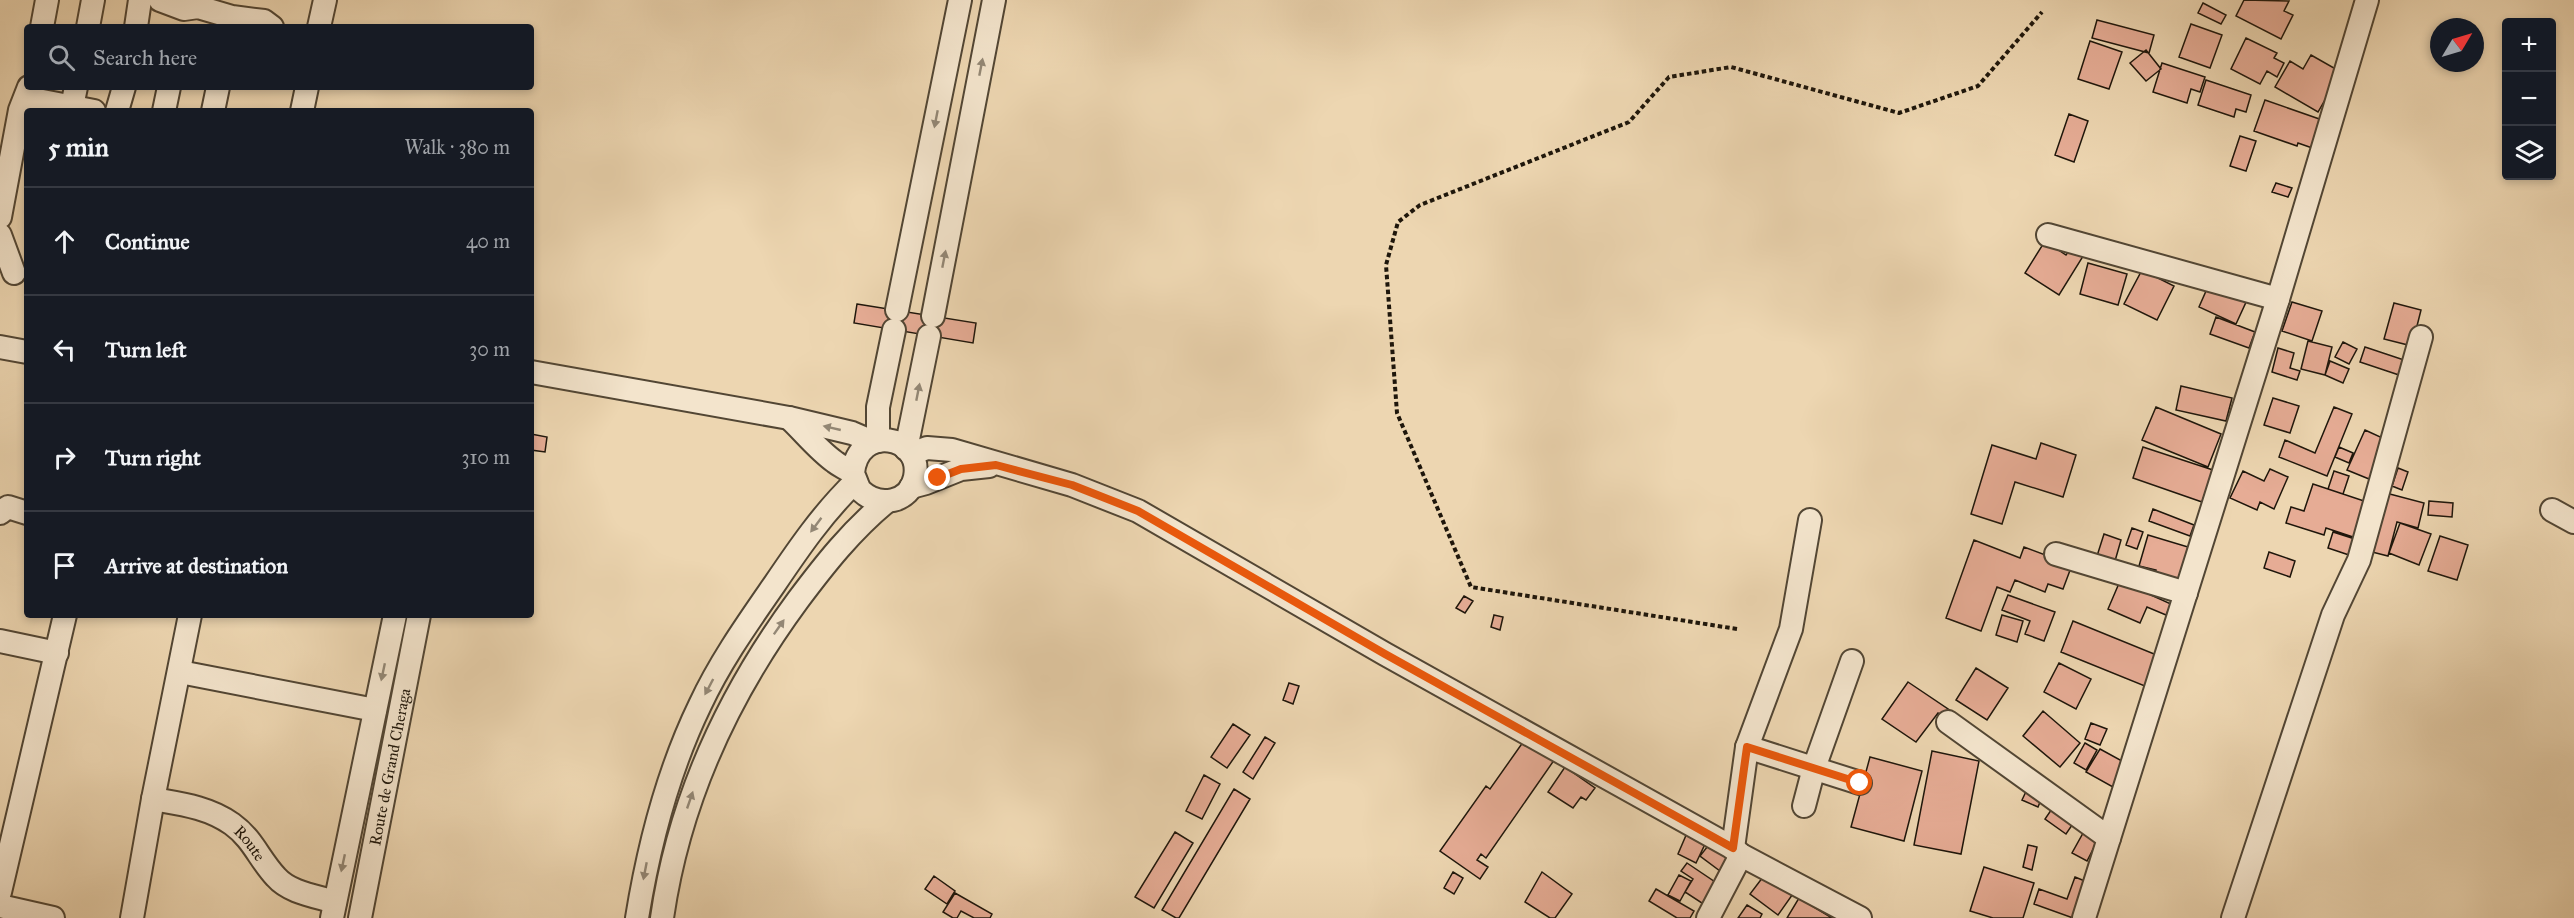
<!DOCTYPE html>
<meta charset="utf-8">
<style>
:root{--surface:#171b24;--page:#20242c;--text:#f1f3f6;--muted:#9ea1a6;--line:#363941}
body{margin:0;font-family:"IM FELL Great Primer",serif;background:var(--page);color:var(--text)}
.controls{position:absolute;right:18px;top:18px;display:grid;overflow:hidden;border-radius:6px;box-shadow:0 3px 9px #0003}
.controls button{width:54px;height:54px;display:grid;place-items:center;padding:0;border:0;border-bottom:2px solid var(--line);background:var(--surface);color:var(--text);font:30px sans-serif}
.compass{position:absolute;left:2430px;top:18px;width:54px;height:54px;border-radius:50%;background:var(--surface);box-shadow:0 3px 9px #0003;rotate:52deg}
.stop{position:absolute;width:18px;height:18px;margin:-14px;border:4px solid #ea580c;border-radius:50%;background:#fff}
.stop.end{background:#ea580c;border-color:#fff;box-shadow:0 2px 6px #0008}
.list{margin:0;padding:0;list-style:none}
h2{display:flex;justify-content:space-between;align-items:center;height:78px;margin:0;padding:0 24px;font-size:26px}
h2 small{font-size:20px;font-weight:400;color:var(--muted)}
.list li{display:grid;grid-template-columns:39px 1fr auto;gap:18px;align-items:center;box-sizing:border-box;height:108px;padding:0 24px;border-top:2px solid var(--line)}
.list b{display:block;font-size:22px;white-space:nowrap}
.list em{font-size:20px;font-style:normal;color:var(--muted)}
.icon{flex:none;width:33px;height:33px;fill:none;stroke:currentColor;stroke-width:2;stroke-linecap:round;stroke-linejoin:round}
.map{position:relative;flex:none;width:2574px;height:918px;overflow:hidden}
.search{position:absolute;background:var(--surface);box-shadow:0 3px 9px #0003;left:24px;top:24px;width:510px;height:66px;display:flex;align-items:center;gap:15px;box-sizing:border-box;padding:0 21px;border-radius:6px;color:var(--muted);font-size:22px}
.panel{position:absolute;background:var(--surface);box-shadow:0 3px 9px #0003;left:24px;top:108px;width:510px;height:510px;border-radius:6px}
.map>svg:first-child{display:block}
</style>
<div class="map">
<svg width="2574" height="918" viewBox="0 0 2574 918">
<rect width="100%" height="100%" fill="#edd6b1"/>
<filter id="stains"><feTurbulence type="fractalNoise" baseFrequency=".00333" numOctaves="4"/><feColorMatrix values="0 0 0 0 .2 0 0 0 0 .09 0 0 0 0 .02 0 0 0 .5 -.17"/></filter>
<radialGradient id="worn" r=".72"><stop offset=".6" stop-color="#630" stop-opacity="0"/><stop offset="1" stop-color="#630" stop-opacity=".3"/></radialGradient>
<path fill="#e6ac95" stroke="#1e160b" stroke-width="1.5" d="M2244,0L2289,1L2284,11L2293,15L2281,39L2236,16Z
M2203,3L2226,15L2221,24L2198,13Z
M2097,20L2154,35L2149,53L2092,38Z
M2191,24L2222,35L2210,68L2179,57Z
M2246,38L2277,53L2274,58L2284,63L2277,77L2267,71L2260,84L2231,69Z
M2090,41L2122,52L2109,89L2078,79Z
M2146,50L2161,69L2146,81L2130,63Z
M2311,55L2341,72L2318,112L2275,87L2290,61L2303,69Z
M2162,63L2205,77L2200,92L2191,89L2187,103L2153,92Z
M2206,80L2251,95L2246,112L2236,109L2234,117L2198,105Z
M2265,100L2328,122L2318,150L2298,143L2297,146L2254,131Z
M2069,114L2088,121L2074,162L2055,155Z
M2240,136L2256,141L2246,171L2230,166Z
M2276,183L2292,188L2288,197L2272,192Z
M2045,241L2066,255L2073,245L2085,253L2059,295L2025,273Z
M2088,263L2127,274L2118,305L2080,294Z
M2142,270L2174,286L2157,320L2124,304Z
M2210,282L2247,300L2236,324L2199,307Z
M2292,302L2322,311L2312,341L2282,331Z
M2394,303L2421,310L2412,346L2384,339Z
M857,304L976,323L973,343L854,323Z
M2216,317L2255,332L2249,348L2210,334Z
M2308,341L2332,347L2325,375L2301,369Z
M2343,342L2357,349L2349,364L2335,357Z
M2365,347L2404,360L2399,375L2360,362Z
M2278,348L2294,353L2290,368L2300,371L2297,380L2272,372Z
M2330,361L2349,369L2343,383L2325,375Z
M2181,386L2232,398L2226,421L2176,410Z
M2273,398L2299,406L2290,433L2264,425Z
M2156,407L2221,434L2208,467L2142,440Z
M2334,407L2352,414L2327,476L2279,457L2285,440L2315,453Z
M2365,430L2387,440L2369,479L2347,470Z
M531,434L547,437L545,452L531,450Z
M2041,443L2076,455L2063,497L2015,482L2002,524L1971,514L1992,445L2036,459Z
M2143,447L2213,470L2202,502L2133,478Z
M2339,447L2353,453L2349,463L2335,457Z
M2398,468L2408,472L2402,490L2392,486Z
M2270,469L2288,477L2274,509L2260,502L2257,510L2230,498L2243,471L2264,481Z
M2334,471L2349,476L2343,494L2328,489Z
M2313,484L2367,502L2356,538L2326,528L2324,535L2286,523L2291,507L2304,511Z
M2386,493L2424,503L2418,528L2397,522L2388,556L2372,552Z
M2429,501L2453,503L2452,517L2428,515Z
M2153,509L2194,525L2190,536L2149,521Z
M2400,523L2431,534L2419,565L2389,553Z
M2132,528L2143,532L2137,549L2126,545Z
M2333,532L2358,540L2352,556L2328,548Z
M2104,534L2121,540L2115,561L2097,556Z
M2148,535L2188,547L2179,580L2155,574L2156,570L2139,566Z
M2440,536L2468,545L2457,580L2428,571Z
M1974,540L2020,558L2024,547L2072,565L2063,589L2048,584L2045,592L2015,580L2010,592L1997,587L1981,631L1946,618Z
M2269,552L2295,561L2290,577L2264,568Z
M2120,581L2171,604L2166,615L2147,607L2140,623L2108,609Z
M2008,595L2055,612L2044,641L2025,634L2030,621L2002,610Z
M1464,596L1473,601L1465,613L1456,608Z
M1494,615L1503,617L1500,630L1491,627Z
M2002,615L2023,621L2017,642L1996,635Z
M2073,621L2164,658L2162,693L2061,652Z
M2059,663L2091,679L2076,709L2044,692Z
M1976,668L2008,688L1987,720L1956,700Z
M1908,682L1951,711L1946,718L1938,713L1916,742L1882,719Z
M1289,683L1299,686L1293,704L1283,700Z
M2043,711L2080,743L2060,767L2023,736Z
M2091,723L2107,729L2100,745L2085,739Z
M1233,724L1250,735L1227,768L1211,757Z
M1528,735L1557,756L1486,858L1481,854L1477,860L1488,867L1480,879L1440,851L1486,786L1490,789Z
M1265,737L1275,743L1253,779L1243,772Z
M2085,743L2097,750L2086,770L2074,763Z
M2100,749L2142,772L2129,796L2086,772Z
M1932,751L1979,761L1961,854L1914,845Z
M1870,757L1922,771L1904,841L1851,827Z
M1565,767L1595,788L1586,800L1581,797L1573,808L1548,792Z
M1204,775L1220,784L1202,819L1186,811Z
M2030,783L2045,790L2038,807L2022,800Z
M1234,789L1250,799L1179,918H1176L1162,910Z
M2062,794L2083,809L2066,834L2045,819Z
M2092,817L2106,824L2087,861L2072,853Z
M1175,832L1193,843L1154,908L1135,897Z
M1687,833L1706,842L1696,863L1678,854Z
M1711,842L1734,860L1724,874L1700,856Z
M2028,845L2037,847L2032,870L2023,867Z
M1687,863L1724,888L1711,909L1685,892L1693,879L1681,871Z
M1984,867L2034,883L2023,918H1993L1970,911Z
M1453,872L1463,878L1454,894L1444,888Z
M1542,872L1572,894L1555,918H1550L1525,902Z
M1766,873L1795,891L1778,915L1750,894Z
M1679,875L1691,881L1680,901L1668,895Z
M934,876L955,891L947,904L925,889Z
M2075,877L2102,888L2080,899L2073,918L2034,904L2039,889L2067,899Z
M1656,889L1694,911L1690,918H1677L1649,901Z
M955,893L992,914L990,918H974L961,911L957,918H953L943,912Z
M1799,898L1832,918H1787Z
M1747,905L1762,914L1760,918H1738Z"/>
<g fill="none" stroke-linecap="round" stroke-linejoin="round">
<g stroke="#524634" stroke-width="26">
<g id="minor">
<path d="M160,0L184,9L198,7L232,17L264,21L272,27"/>
<path d="M42,27L47,0"/>
<path d="M88,27L93,0"/>
<path d="M136,27L140,0"/>
<path d="M319,27L325,0"/>
<path d="M27,98L94,111"/>
<path d="M71,111L76,87"/>
<path d="M117,111L124,87"/>
<path d="M164,111L169,87"/>
<path d="M213,111L218,87"/>
<path d="M302,111L307,87"/>
<path d="M0,217L20,110L29,87"/>
<path d="M0,235L14,273"/>
<path d="M2048,235L2278,299"/>
<path d="M897,310L960,0"/>
<path d="M933,316L994,0"/>
<path d="M0,347L27,352"/>
<path d="M531,372L789,418L852,433L873,442"/>
<path d="M789,418C804,432 818,450 835,462C840,466 846,468 851,472C856,476 856,485 861,491C879,508 910,503 915,477C923,435 858,423 853,473"/>
<path d="M878,441V407L894,330"/>
<path d="M906,449L929,336"/>
<path d="M911,454L927,448L952,450L1072,485L1138,511L1385,654L1733,848L1741,855L1860,918"/>
<path d="M911,487L926,483L961,469L989,466"/>
<path d="M2552,510L2574,522"/>
<path d="M0,513L8,507L27,513"/>
<path d="M2056,554L2186,593"/>
<path d="M0,641L57,653"/>
<path d="M180,672L375,710"/>
<path d="M1948,722L2109,838"/>
<path d="M1747,747L1860,783"/>
<path id="s1" d="M153,799C181,804 208,807 232,824C253,839 259,859 276,877C290,893 316,896 335,902"/>
<path d="M1804,806L1814,768L1852,661"/>
<path d="M1733,848L1747,747L1791,629L1810,520"/>
<path d="M0,892L65,615"/>
<path d="M0,906L53,918"/>
<path d="M132,918L153,799L190,615"/>
<path d="M332,918L395,615"/>
<path id="s2" d="M360,918L419,615"/>
<path d="M637,918C649,844 667,773 700,705C720,662 747,624 774,585C799,548 823,513 855,482"/>
<path d="M662,918C679,800 728,695 798,600C825,564 851,531 886,502"/>
<path d="M1708,918L1741,855"/>
<path d="M2084,918L2278,299L2367,0"/>
<path d="M2233,918L2333,615L2359,560L2421,337"/>
</g>
</g>
<path stroke="#1e160b" stroke-width="4" stroke-dasharray="4.5 3" stroke-linecap="butt" d="M1737,629L1471,587L1397,413L1386,265L1398,222L1420,205L1629,122L1669,77L1731,67L1899,113L1978,86L2042,12"/>
<use href="#minor" stroke="#f3e4cc" stroke-width="22"/>
</g>
<defs><path id="oneway-solid" d="M-6-.8H1V-3.2L6.5 0L1 3.2V.8H-6Z" transform="scale(1.5)"/></defs>
<g fill="#938775">
<use href="#oneway-solid" transform="translate(981 67) rotate(-79)"/>
<use href="#oneway-solid" transform="translate(936 119) rotate(101)"/>
<use href="#oneway-solid" transform="translate(944 259) rotate(-79)"/>
<use href="#oneway-solid" transform="translate(918 392) rotate(-79)"/>
<use href="#oneway-solid" transform="translate(832 428) rotate(-167)"/>
<use href="#oneway-solid" transform="translate(816 525) rotate(127)"/>
<use href="#oneway-solid" transform="translate(779 627) rotate(-55)"/>
<use href="#oneway-solid" transform="translate(383 672) rotate(102)"/>
<use href="#oneway-solid" transform="translate(709 687) rotate(118)"/>
<use href="#oneway-solid" transform="translate(690 800) rotate(-71)"/>
<use href="#oneway-solid" transform="translate(343 863) rotate(102)"/>
<use href="#oneway-solid" transform="translate(645 871) rotate(101)"/>
</g>
<g fill="none" stroke-linecap="round" stroke-linejoin="round">
<path stroke="#ea580c" stroke-width="8" d="M938,478L961,469L996,465L1072,485L1138,511L1385,654L1733,848L1747,747L1860,783"/>
</g>
<g text-anchor="middle" dominant-baseline="central" stroke-width="4.5" stroke-linejoin="round" paint-order="stroke">
<g font-size="16" fill="#1e160b" stroke="#f3e4cc">
<text stroke="none"><textPath href="#s2" startOffset="154">Route de Grand Cheraga</textPath></text>
<text stroke="none"><textPath href="#s1" startOffset="110">Route</textPath></text>
</g>
</g>
<rect width="100%" height="100%" filter="url(#stains)"/>
<rect width="100%" height="100%" fill="url(#worn)"/>
</svg>
<div class="controls">
<button>+</button>
<button>−</button>
<button><svg class="icon" aria-label="layers" viewBox="0 0 24 24"><path d="M12 4l9 5-9 5-9-5zM3 14l9 5 9-5"/></svg></button>
</div>
<svg class="compass" viewBox="-18 -18 36 36"><path d="M0-13l5 13h-10z" fill="#e53935"/><path d="M0 13l5-13h-10z" fill="#9ea1a6"/></svg>
<div class="stop" style="left:1860px;top:783px"></div>
<div class="stop end" style="left:938px;top:478px"></div>
<div class="search"><svg class="icon" aria-label="search" viewBox="0 0 24 24"><circle cx="10" cy="10" r="6"/><path d="M15 15l6 6"/></svg>Search here</div>
<section class="panel">
<h2>5 min<small>Walk · 380 m</small></h2>
<ul class="list">
<li><svg class="icon" aria-label="ahead" viewBox="0 0 24 24"><path d="M12 20V5M6 11l6-6 6 6"/></svg><div><b>Continue</b></div><em>40 m</em></li>
<li><svg class="icon" aria-label="left" viewBox="0 0 24 24"><path d="M17 20v-9H6M10 6l-5 5 5 5"/></svg><div><b>Turn left</b></div><em>30 m</em></li>
<li><svg class="icon" aria-label="right" viewBox="0 0 24 24"><path d="M7 20v-9h11M14 6l5 5-5 5"/></svg><div><b>Turn right</b></div><em>310 m</em></li>
<li><svg class="icon" aria-label="arrive" viewBox="0 0 24 24"><path d="M6 21V4h12l-3 4 3 4H6"/></svg><div><b>Arrive at destination</b></div></li>
</ul>
</section>
</div>
